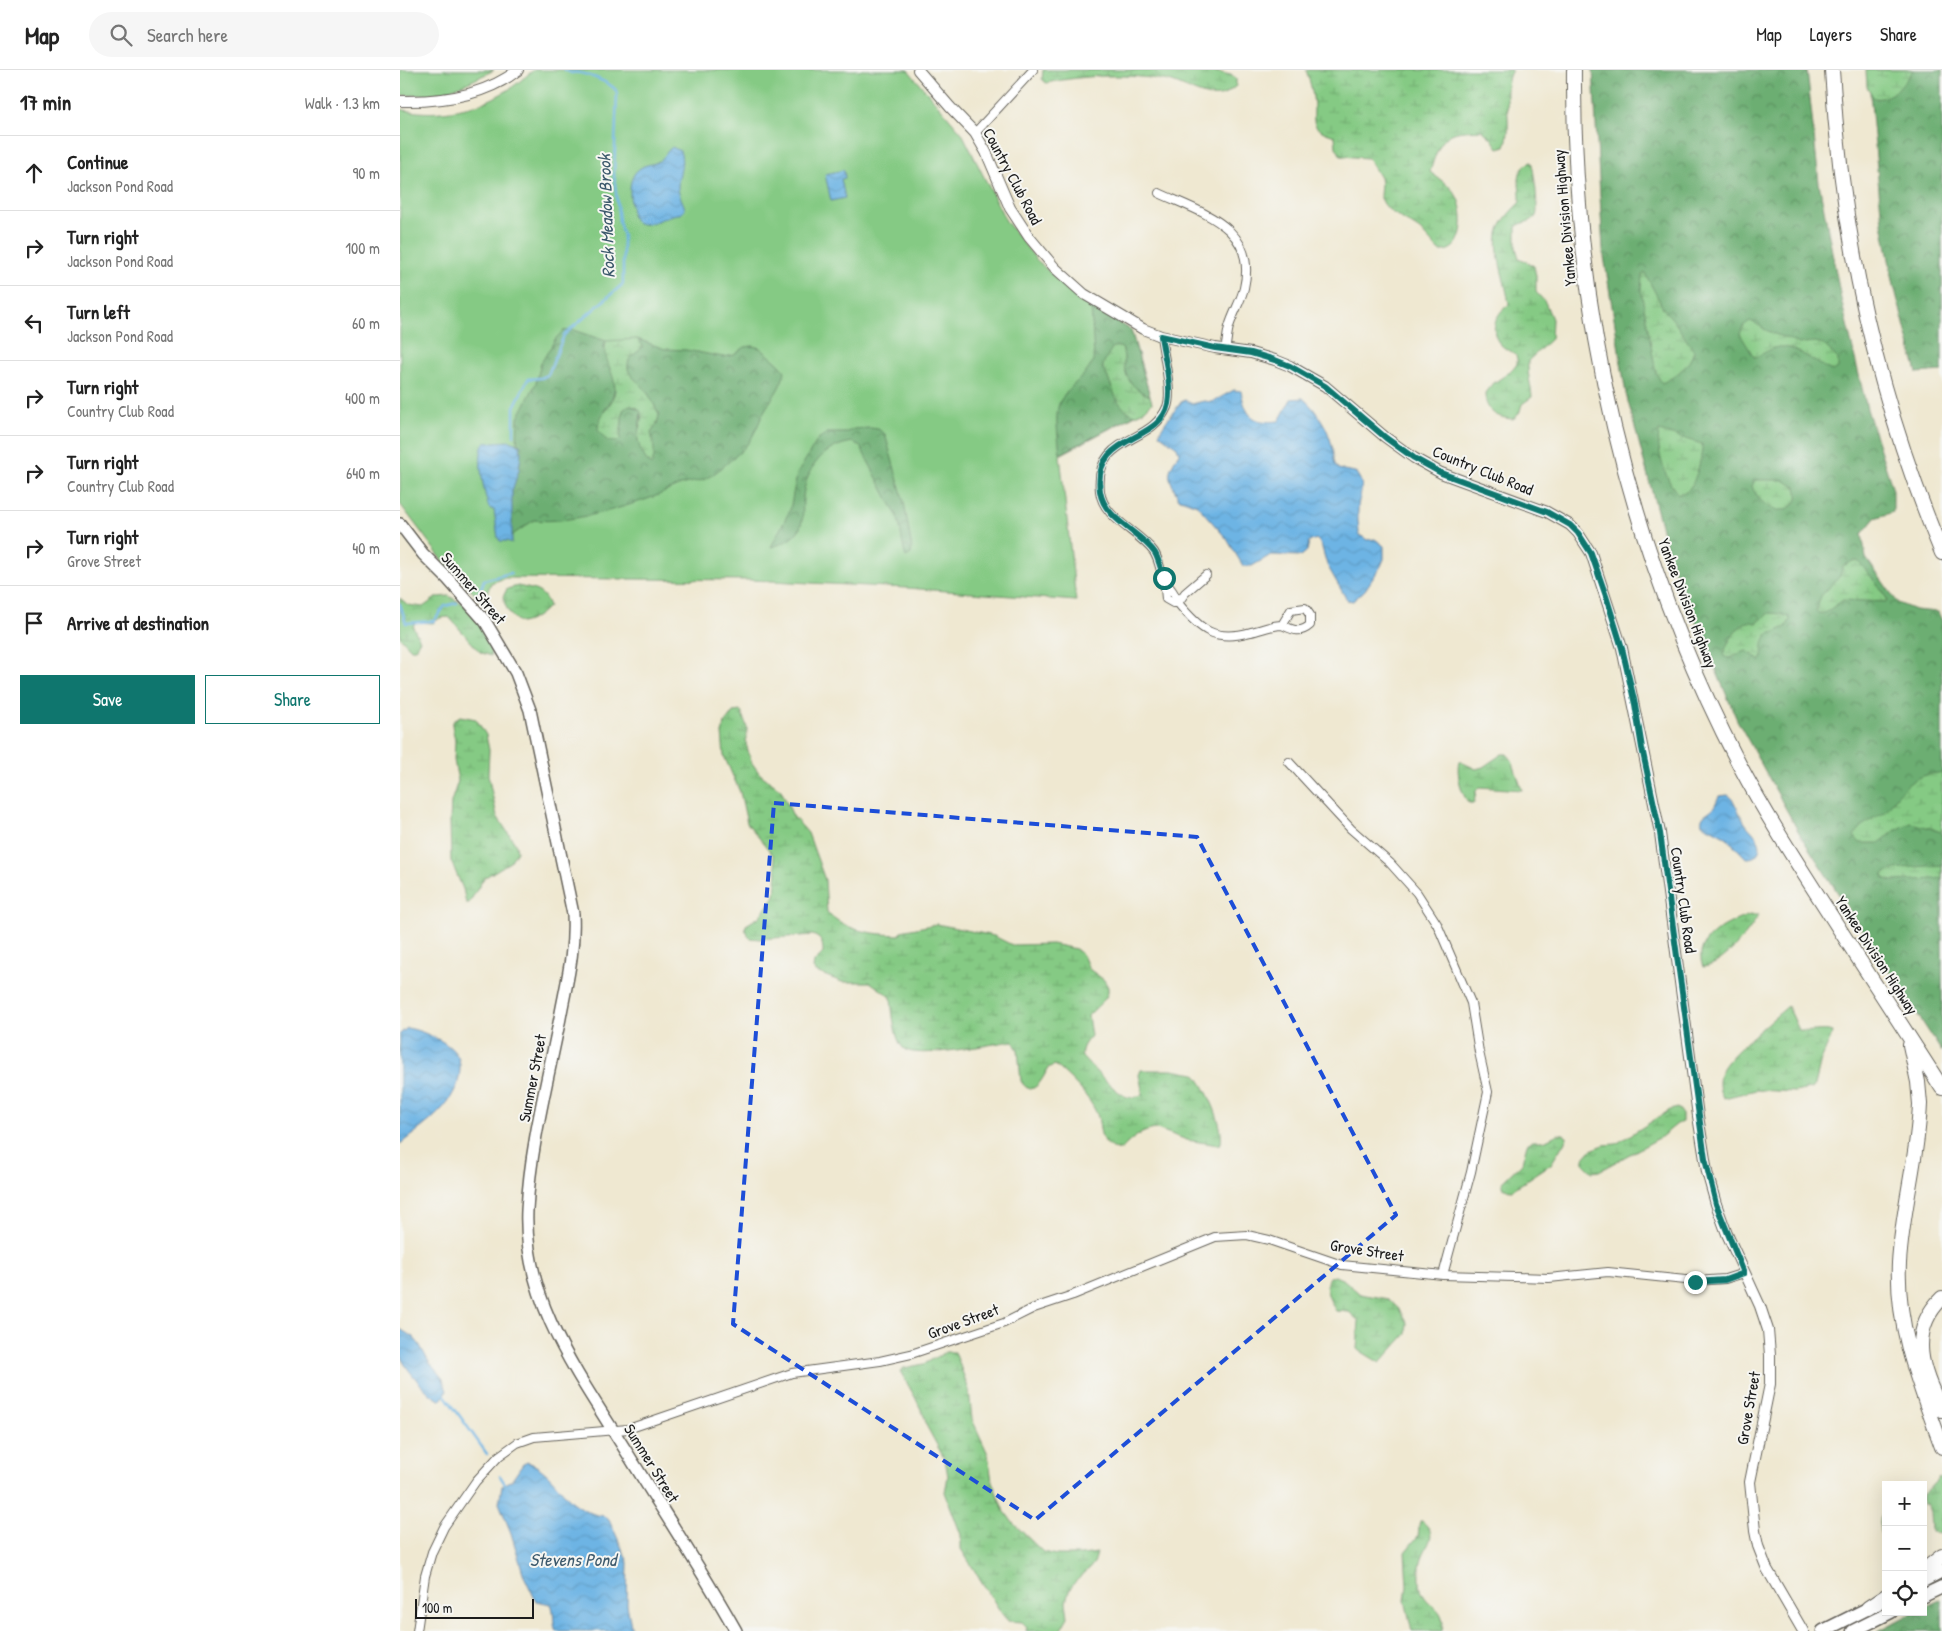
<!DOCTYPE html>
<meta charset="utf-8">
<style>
:root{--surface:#fff;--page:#f6f6f6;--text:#222;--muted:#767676;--line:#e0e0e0;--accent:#0f766e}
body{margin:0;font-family:"Patrick Hand",sans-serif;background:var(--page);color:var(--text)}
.controls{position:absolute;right:15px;bottom:15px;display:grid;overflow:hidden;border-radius:0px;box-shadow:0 5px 20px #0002}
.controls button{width:45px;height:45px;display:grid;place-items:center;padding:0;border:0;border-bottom:1px solid var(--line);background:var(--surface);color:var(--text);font:25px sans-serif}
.scale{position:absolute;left:15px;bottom:12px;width:119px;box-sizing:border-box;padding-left:5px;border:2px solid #1c1c1c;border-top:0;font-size:14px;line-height:18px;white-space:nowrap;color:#1c1c1c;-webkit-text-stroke:4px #f6f6f2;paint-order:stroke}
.stop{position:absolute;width:15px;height:15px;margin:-11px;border:4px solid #0f766e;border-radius:50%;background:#fff}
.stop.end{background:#0f766e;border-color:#fff;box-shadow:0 1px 5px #0008}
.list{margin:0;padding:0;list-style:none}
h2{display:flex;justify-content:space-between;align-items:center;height:65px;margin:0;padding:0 20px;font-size:21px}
h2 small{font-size:16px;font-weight:400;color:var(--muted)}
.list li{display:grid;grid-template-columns:32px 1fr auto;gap:15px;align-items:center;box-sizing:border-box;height:75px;padding:0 20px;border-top:1px solid var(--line)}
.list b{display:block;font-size:19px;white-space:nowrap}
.list p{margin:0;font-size:16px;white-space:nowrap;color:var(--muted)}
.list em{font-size:16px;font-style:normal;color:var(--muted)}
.actions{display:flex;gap:10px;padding:15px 20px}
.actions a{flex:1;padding:11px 0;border:1px solid var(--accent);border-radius:0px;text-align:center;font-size:18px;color:var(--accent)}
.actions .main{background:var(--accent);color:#fff}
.icon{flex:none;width:28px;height:28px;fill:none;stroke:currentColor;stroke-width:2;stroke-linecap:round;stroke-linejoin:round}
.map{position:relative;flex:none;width:1542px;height:1561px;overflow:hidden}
header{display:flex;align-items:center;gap:30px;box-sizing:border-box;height:70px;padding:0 25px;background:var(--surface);border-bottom:1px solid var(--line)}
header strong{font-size:24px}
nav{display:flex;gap:28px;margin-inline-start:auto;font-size:18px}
.search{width:350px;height:45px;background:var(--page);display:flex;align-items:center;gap:12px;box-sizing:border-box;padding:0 18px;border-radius:28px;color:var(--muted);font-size:19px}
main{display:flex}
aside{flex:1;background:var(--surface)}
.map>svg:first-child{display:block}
</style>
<header>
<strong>Map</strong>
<div class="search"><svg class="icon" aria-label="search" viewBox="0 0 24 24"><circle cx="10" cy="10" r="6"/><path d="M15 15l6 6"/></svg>Search here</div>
<nav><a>Map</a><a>Layers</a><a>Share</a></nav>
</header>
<main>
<aside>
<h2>17 min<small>Walk · 1.3 km</small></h2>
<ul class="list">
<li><svg class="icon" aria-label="ahead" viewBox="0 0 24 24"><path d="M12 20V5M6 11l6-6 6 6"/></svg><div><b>Continue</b><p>Jackson Pond Road</p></div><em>90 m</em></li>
<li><svg class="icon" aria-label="right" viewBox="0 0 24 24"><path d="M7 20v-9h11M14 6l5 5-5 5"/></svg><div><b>Turn right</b><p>Jackson Pond Road</p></div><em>100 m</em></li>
<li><svg class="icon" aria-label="left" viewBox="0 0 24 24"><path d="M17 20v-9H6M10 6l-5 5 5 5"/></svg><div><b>Turn left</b><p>Jackson Pond Road</p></div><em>60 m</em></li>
<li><svg class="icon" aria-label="right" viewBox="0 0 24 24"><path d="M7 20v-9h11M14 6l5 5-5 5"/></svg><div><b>Turn right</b><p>Country Club Road</p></div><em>400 m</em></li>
<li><svg class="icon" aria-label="right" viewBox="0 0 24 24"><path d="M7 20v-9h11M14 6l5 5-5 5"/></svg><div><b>Turn right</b><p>Country Club Road</p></div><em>640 m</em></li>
<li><svg class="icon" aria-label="right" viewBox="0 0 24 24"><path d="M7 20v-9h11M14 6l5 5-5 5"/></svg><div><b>Turn right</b><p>Grove Street</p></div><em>40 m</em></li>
<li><svg class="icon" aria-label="arrive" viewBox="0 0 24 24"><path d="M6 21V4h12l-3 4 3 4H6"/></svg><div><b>Arrive at destination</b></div></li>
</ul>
<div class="actions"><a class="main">Save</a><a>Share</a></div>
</aside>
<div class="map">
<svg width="1542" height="1561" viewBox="0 0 1542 1561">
<defs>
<pattern id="forest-crowns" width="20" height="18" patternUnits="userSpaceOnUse" patternTransform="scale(1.25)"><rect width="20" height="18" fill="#6cae72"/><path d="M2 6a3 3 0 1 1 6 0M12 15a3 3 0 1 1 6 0" fill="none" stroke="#588d5d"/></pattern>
<pattern id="wetland-marsh" width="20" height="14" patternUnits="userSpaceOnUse" patternTransform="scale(1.25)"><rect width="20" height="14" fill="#85ca84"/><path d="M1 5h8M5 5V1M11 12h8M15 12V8" fill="none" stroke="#72ad71"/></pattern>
<pattern id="water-waves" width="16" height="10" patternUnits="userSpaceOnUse" patternTransform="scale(1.25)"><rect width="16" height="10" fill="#6db4e4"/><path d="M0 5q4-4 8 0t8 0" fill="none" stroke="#5e9ac3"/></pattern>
</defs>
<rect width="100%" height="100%" fill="#f6f6f2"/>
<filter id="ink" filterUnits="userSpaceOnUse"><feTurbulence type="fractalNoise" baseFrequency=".02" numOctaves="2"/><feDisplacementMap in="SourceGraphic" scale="10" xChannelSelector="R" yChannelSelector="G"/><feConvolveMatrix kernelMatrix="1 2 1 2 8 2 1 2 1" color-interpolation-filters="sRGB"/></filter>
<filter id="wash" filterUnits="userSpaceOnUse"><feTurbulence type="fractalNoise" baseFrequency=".0096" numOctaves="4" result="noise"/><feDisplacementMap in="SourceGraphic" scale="20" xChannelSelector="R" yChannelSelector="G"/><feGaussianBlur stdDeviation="1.12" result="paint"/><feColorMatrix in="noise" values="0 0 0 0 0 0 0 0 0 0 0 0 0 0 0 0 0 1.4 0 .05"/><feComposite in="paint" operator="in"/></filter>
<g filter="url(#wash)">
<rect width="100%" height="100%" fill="#efe8d1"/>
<path fill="#85ca84" stroke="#507350" d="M0,0H94C58,18 42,27 0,25Z
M134,0H508L562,63L606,151L636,189L670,222L731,260L752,333L745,340L660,385L676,531L507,518L352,510L105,508L91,513L83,533L40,487L0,434V39C31,47 71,41 99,25C112,19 123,8 134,0Z"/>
<path fill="url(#forest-crowns)" stroke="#446547" d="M1193,0H1407L1419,113L1441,229L1467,339L1493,420V442L1475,448L1462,464L1466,488L1498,533L1515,540L1538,542L1542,551V982L1402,768L1337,650L1271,493L1226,324L1203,180Z
M1468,0H1542V301L1517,303L1494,216L1482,153Z
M691,235L731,260L750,326C736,321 725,310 724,295C724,289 724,284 722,278L713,277L703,296V299C715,317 713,336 735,345L660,384C659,369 654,348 659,334C667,315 689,307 694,288Z
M173,260L206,271L204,277C213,303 222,318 204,341L217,372L220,369L223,340L229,335L241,341L238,370L248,393L254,385L251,363L257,354L259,345C255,336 249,324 243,317C236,309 224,304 229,290C232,284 239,282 243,276L237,269L265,279L286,280L323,287L334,285L345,277L353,276L360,278L378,293L385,301C382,316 374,325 366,338C357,354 355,369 339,383C329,391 315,405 303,410C297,412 290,412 284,414C274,417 266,422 256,426C222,438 170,454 134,450L111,466C110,453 111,436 112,422C114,406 122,392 120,375L117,373L118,348L136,313L141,293L156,268L163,261Z
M470,358L478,359L485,364L504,432L512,479L511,484L506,487C501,473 502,460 497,446L460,376L453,372C423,376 406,398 403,427C402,438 404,448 400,458C395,468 381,475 371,477L390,440L397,404L418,369L427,363H445L454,359Z
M1542,1529V1561H1478L1514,1542H1523V1538Z"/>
<path fill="url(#wetland-marsh)" stroke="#507350" d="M643,0H806L831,5L836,9V16C831,20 825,25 820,26C804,29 784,15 769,11C729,3 685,5 646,13L642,9Z
M906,0H1112C1100,19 1114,55 1105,76L1098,78L1091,68L1082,60C1073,61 1062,60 1054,63C1039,68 1034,89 1030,102C1039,109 1051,116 1056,125C1066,141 1066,184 1039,181L1020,160L990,141L984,134L980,126L981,114L980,108L968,88L941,86L936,77L935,66C905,57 917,51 913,27C912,18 909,9 906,0Z
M1466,0H1513C1506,13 1489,31 1474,28L1467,17Z
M1131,92C1134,96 1139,142 1136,146C1132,153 1122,151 1116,157V178L1119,188L1134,196L1136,206V222L1145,232L1152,249L1151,269L1128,291C1127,303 1131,315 1132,327L1122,334L1119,344L1113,349C1096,348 1085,341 1085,323C1093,309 1109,307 1117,294C1119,281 1108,282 1101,275C1088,262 1096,242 1109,235C1107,214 1091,177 1100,157C1105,147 1112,140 1120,132C1121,117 1113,99 1131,92Z
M1245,203L1263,238L1274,251L1294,281C1290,296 1275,307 1262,313L1256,303L1241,220L1242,205Z
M1350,251C1359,254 1364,260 1372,263C1382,267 1390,269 1399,274C1423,270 1421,272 1438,289V298L1432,301C1416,294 1395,275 1378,277C1371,278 1363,284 1356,287H1354L1340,264L1343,256Z
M237,269L243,276C240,282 232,284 229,290C224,304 236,309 243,317C249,324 255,336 259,345L257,354L251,363C253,373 257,386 251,395C245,390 239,378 238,370C236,359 247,347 238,338L229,335L223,340L220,369L217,372L207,371L198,360C199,340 213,338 215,321C216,304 201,287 206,271Z
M716,276L722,278C724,284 724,289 724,295C725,310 736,321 750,326L752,333L745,340L735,345C713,336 715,317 703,299C702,293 709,283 713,277Z
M1259,361L1302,374C1303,384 1295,417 1286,422C1284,423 1281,423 1278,424C1265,410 1256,380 1259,361Z
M1355,410H1383L1396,417L1398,426L1395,434C1392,436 1387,439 1383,440C1370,442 1356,428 1352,416Z
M1453,491H1458L1470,505L1487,529V532L1443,530L1425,543H1418L1416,541L1421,526L1440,506L1443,496Z
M118,516C134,520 143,519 149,536C141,544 133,551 121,553C110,547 106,539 103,527L107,519Z
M49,526L67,536L75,547L90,570L91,586L80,582L49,547L40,548L33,553L15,552L13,557L20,570L15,579H11L0,567V528L8,535L23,537L37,527Z
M1369,543L1381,544L1389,547L1390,550L1386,557L1367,565C1360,574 1365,582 1361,591L1347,581C1338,582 1335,590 1324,587C1322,579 1339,553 1348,552C1351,551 1354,553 1357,553Z
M341,641L347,657L346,674L352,693L360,704L381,720L393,746L408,763L425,810L427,842C448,862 472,864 500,865L501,861L537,854L594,866L612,875L652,874L676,879L683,885L689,899L704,910L708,917V923L705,929L688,946L691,966C686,972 680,978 682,987C690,996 718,1024 727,1027C733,1028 738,1027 743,1024L739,1005L741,1000H772L795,1004C807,1018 824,1055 821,1073L818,1075L787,1070L757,1059C742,1060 731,1069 722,1079C715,1080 709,1077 705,1072C698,1063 701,1052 696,1042C688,1025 670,1007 655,995L648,998C643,1009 632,1030 621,1011L618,980L613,971C595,973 514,991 503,978C494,968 492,940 491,927L470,912H442L416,902L413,898L414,892L423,883C423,874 422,869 413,865L360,869L350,868L345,859L346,855L359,847L375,826L377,802L373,785L347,753L340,722L324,686L322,663L325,653L333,642Z
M60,646L76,649L86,665L89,680L88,705L97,746L116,775L117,781L110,792L84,808L69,833H66L63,819L51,791L50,751L51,732L58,711L54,690L55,671L52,655L54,650Z
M1102,684H1107L1112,690L1122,720L1079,717L1076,721L1074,733H1069C1061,725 1056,702 1059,691L1076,699L1083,697Z
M1542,702V761L1511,753L1496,760L1479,773H1460L1454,766C1462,755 1472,747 1485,743C1494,729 1508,709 1526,705C1531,703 1537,704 1542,702Z
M1542,795V807L1537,809L1492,811L1484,808L1483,804C1494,796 1526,797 1542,795Z
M1350,845H1359C1348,862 1325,895 1303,897C1291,868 1330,852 1350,845Z
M1388,936L1399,960C1409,964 1423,958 1432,962L1431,967L1421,990L1415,1015L1412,1019L1394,1022L1356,1020L1324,1028C1317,1021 1318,1006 1323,998C1334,980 1371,951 1388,936Z
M1278,1038L1282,1043V1052L1277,1054L1261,1067L1199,1101L1192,1102L1184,1094V1088L1191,1080L1204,1075L1216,1074L1270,1040Z
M1158,1064H1164L1167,1068L1151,1094L1112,1120L1104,1119L1102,1112L1122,1093L1127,1074L1132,1071H1144Z
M935,1206L944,1210L960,1224L988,1229L999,1239L1007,1253L1006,1264L980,1293L957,1279L959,1251L949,1242L936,1241C930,1231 923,1218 929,1207Z
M546,1282H555L569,1320L572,1349L588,1384L592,1411L603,1439L613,1453L643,1482L656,1485H682L697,1483L694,1494L674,1513L669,1521L666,1532L668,1547L660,1561H626L627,1557L622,1552L608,1551L602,1544L561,1479V1465L545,1422L548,1406L545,1390L526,1355L525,1348L515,1327L500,1301L504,1298L524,1294Z
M1539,1408L1542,1410V1456L1539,1463L1531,1462L1530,1442L1527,1434H1523V1425Z
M1486,1441V1481L1480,1461V1446Z
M1020,1451H1022C1039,1465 1027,1473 1022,1488C1019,1496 1020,1504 1020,1512C1021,1539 1048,1533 1042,1561H1012L1005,1530L1007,1516L1005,1482L1018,1466Z"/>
<path fill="url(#water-waves)" stroke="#446880" d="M272,77L280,81C285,95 278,104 278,117C278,125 284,132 285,140L281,144C267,142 240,167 232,145C231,129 224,105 244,96C249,94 255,94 259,91C265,88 266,81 272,77Z
M444,100L445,108L441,109L445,128L431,131L425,104Z
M834,320L841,321C846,346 852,354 879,351L891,329L903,328C917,341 928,357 932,376C935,385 932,392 938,399L955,402C968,417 958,424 958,440C957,448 959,456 959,464L967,470L975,469L984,476V489L981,496L965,520L953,531L947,530L927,495L921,474L916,469L909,472L907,481L901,486L871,485L852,496H843L827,469L797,435L778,428C768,403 765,407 779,383L777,377L759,364C764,352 774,342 782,331L785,330L792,334L804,331L812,332Z
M110,371L120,375L121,383L119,400L112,421V473L107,471H100L98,468L94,440L89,438C84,424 76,385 84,373Z
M1328,725L1332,728C1336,736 1340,745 1345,753C1351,762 1363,769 1359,781C1356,787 1353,788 1346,788L1325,766L1302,754C1300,744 1308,744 1313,738C1316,734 1317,730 1319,726Z
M7,958C20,960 32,966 43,972C53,979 61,986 60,999C59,1033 25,1055 0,1074V964Z
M0,1259L13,1267L19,1274L29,1292L43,1309L47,1321L41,1330C31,1329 5,1298 1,1287C0,1280 0,1267 0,1259Z
M128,1392C148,1399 158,1419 173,1432C178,1436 188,1442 194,1444C200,1446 204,1445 209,1449L228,1492L227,1535L232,1561H156C152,1552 155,1542 151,1534L136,1531L124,1506L111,1463L99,1433L102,1416L112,1410L123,1394Z"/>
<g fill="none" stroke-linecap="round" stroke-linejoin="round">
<path stroke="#6db4e4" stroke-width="2.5" d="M114,366V337L128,309L141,308L148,305L164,265L223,214V166L219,151L214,104L217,22C213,13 180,0 171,3L165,0
M79,524L84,510L111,503
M0,534L6,553L34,551L45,536L57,533
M44,1324L87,1384
M100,1406L107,1417"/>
</g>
</g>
<g filter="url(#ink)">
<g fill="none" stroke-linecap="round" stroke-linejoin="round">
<g stroke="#66635b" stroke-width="10">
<path id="minor" d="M575,63L633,0
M759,123C802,143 858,157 844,218C841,231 833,243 829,257C827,264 827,272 825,280
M761,266C763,284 773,321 767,337C751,376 694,364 700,421C703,449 739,461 754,482C759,490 760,499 763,507C768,518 774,519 778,533H773L766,529L764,508
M806,505L785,523L778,533C801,561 815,572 851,562C861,560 872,555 882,555L891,540L905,538L910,545V555C900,564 893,560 882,555
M889,692L951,759L990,793L1017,823L1037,854L1071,933L1079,982L1088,1022L1071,1102L1043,1205
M17,1561L25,1506L32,1482L44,1457L76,1411L99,1386L117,1373L134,1367L228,1359L392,1303L480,1291L511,1284L604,1253L634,1238L673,1225L815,1167L847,1165L869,1170L942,1195L1043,1205L1149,1208L1208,1202L1295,1211L1325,1209L1344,1203"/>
</g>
<g stroke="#66635b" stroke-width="12">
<path id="tertiary" d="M518,0L550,37L575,63L586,82L610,138L629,167L655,198L684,224L743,259L761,266L815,278L851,283L875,290L890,296L925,316L985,367L1014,388L1041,403L1147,442L1170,455L1178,463L1191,483L1222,578L1260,763L1298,1046L1307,1102L1316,1134L1327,1164L1360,1236L1368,1260L1370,1285V1314L1350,1412L1355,1461L1358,1476L1367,1499L1403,1561
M0,31C41,32 85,26 118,0"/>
</g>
<g stroke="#66635b" stroke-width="14">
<path id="secondary" d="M0,454L23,484L48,509L85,551L116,603L130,640L173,844C175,882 167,910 160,948C148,1009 130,1077 127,1140C123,1232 180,1307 226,1381C263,1441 302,1500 336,1561"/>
</g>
<g stroke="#66635b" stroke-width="15">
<path id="primary" d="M1523,1511L1542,1501
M1523,1526L1542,1517
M1423,1561L1477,1534
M1453,1561L1491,1542"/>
</g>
<g stroke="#66635b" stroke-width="16">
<path id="motorway" d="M1174,0C1172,241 1228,480 1339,694C1369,751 1405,805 1440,860C1474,913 1508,965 1542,1018
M1432,0C1441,166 1478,330 1542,483
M1510,975L1518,1012L1520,1034C1518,1087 1502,1140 1499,1193C1496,1259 1520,1316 1542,1377
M1542,1228C1507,1262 1522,1303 1542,1340
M1523,1501L1542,1486
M1468,1538L1486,1526"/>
</g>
<use href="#minor" stroke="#fff" stroke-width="8"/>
<use href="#tertiary" stroke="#fff" stroke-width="10"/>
<use href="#secondary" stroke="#fff" stroke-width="11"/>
<use href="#primary" stroke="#fff" stroke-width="12"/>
<use href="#motorway" stroke="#fff" stroke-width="14"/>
</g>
</g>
<g fill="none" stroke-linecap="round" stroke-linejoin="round" filter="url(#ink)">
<path stroke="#0f766e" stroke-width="6" d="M764,508C761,500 759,490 755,483C740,461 704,450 700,421C692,363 760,374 768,334C772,313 764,287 761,266L815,278L851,283L875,290L890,296L925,316L986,368L1014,388L1041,403L1147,442L1170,455L1178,463L1191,483L1206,526L1222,578L1235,634L1242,678L1260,763L1305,1089L1316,1134L1344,1203L1325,1210L1295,1212"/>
</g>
<path fill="none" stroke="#1d4ed8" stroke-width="4" stroke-dasharray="10 6" stroke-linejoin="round" d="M374,733L797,767L996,1145L635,1450L333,1254Z"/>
<g text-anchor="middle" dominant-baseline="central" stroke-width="4" stroke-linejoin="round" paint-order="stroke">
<g font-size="16" fill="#1c1c1c" stroke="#f6f6f2">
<text transform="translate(613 106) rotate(62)">Country Club Road</text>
<text transform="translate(1164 148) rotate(-95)">Yankee Division Highway</text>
<text transform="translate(1083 400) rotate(22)">Country Club Road</text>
<text transform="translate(74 518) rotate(49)">Summer Street</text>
<text transform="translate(1288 533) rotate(69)">Yankee Division Highway</text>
<text transform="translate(1284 830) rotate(82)">Country Club Road</text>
<text transform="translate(1477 885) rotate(57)">Yankee Division Highway</text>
<text transform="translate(132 1008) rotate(-79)">Summer Street</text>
<text transform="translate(967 1180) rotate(9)">Grove Street</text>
<text transform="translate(563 1251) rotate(-20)">Grove Street</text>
<text transform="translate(1348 1338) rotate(-80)">Grove Street</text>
<text transform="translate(252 1393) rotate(58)">Summer Street</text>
</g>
<g font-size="18" font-style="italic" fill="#3c596c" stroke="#f6f6f2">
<text transform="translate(206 146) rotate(-92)">Rock Meadow Brook</text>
<text x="173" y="1489">Stevens Pond</text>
</g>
</g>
</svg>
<div class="controls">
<button>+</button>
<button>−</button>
<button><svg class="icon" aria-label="locate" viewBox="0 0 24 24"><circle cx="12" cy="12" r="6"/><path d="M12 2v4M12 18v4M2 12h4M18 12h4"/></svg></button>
</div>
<div class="scale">100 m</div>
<div class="stop" style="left:764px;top:508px"></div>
<div class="stop end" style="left:1295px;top:1212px"></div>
</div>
</main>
